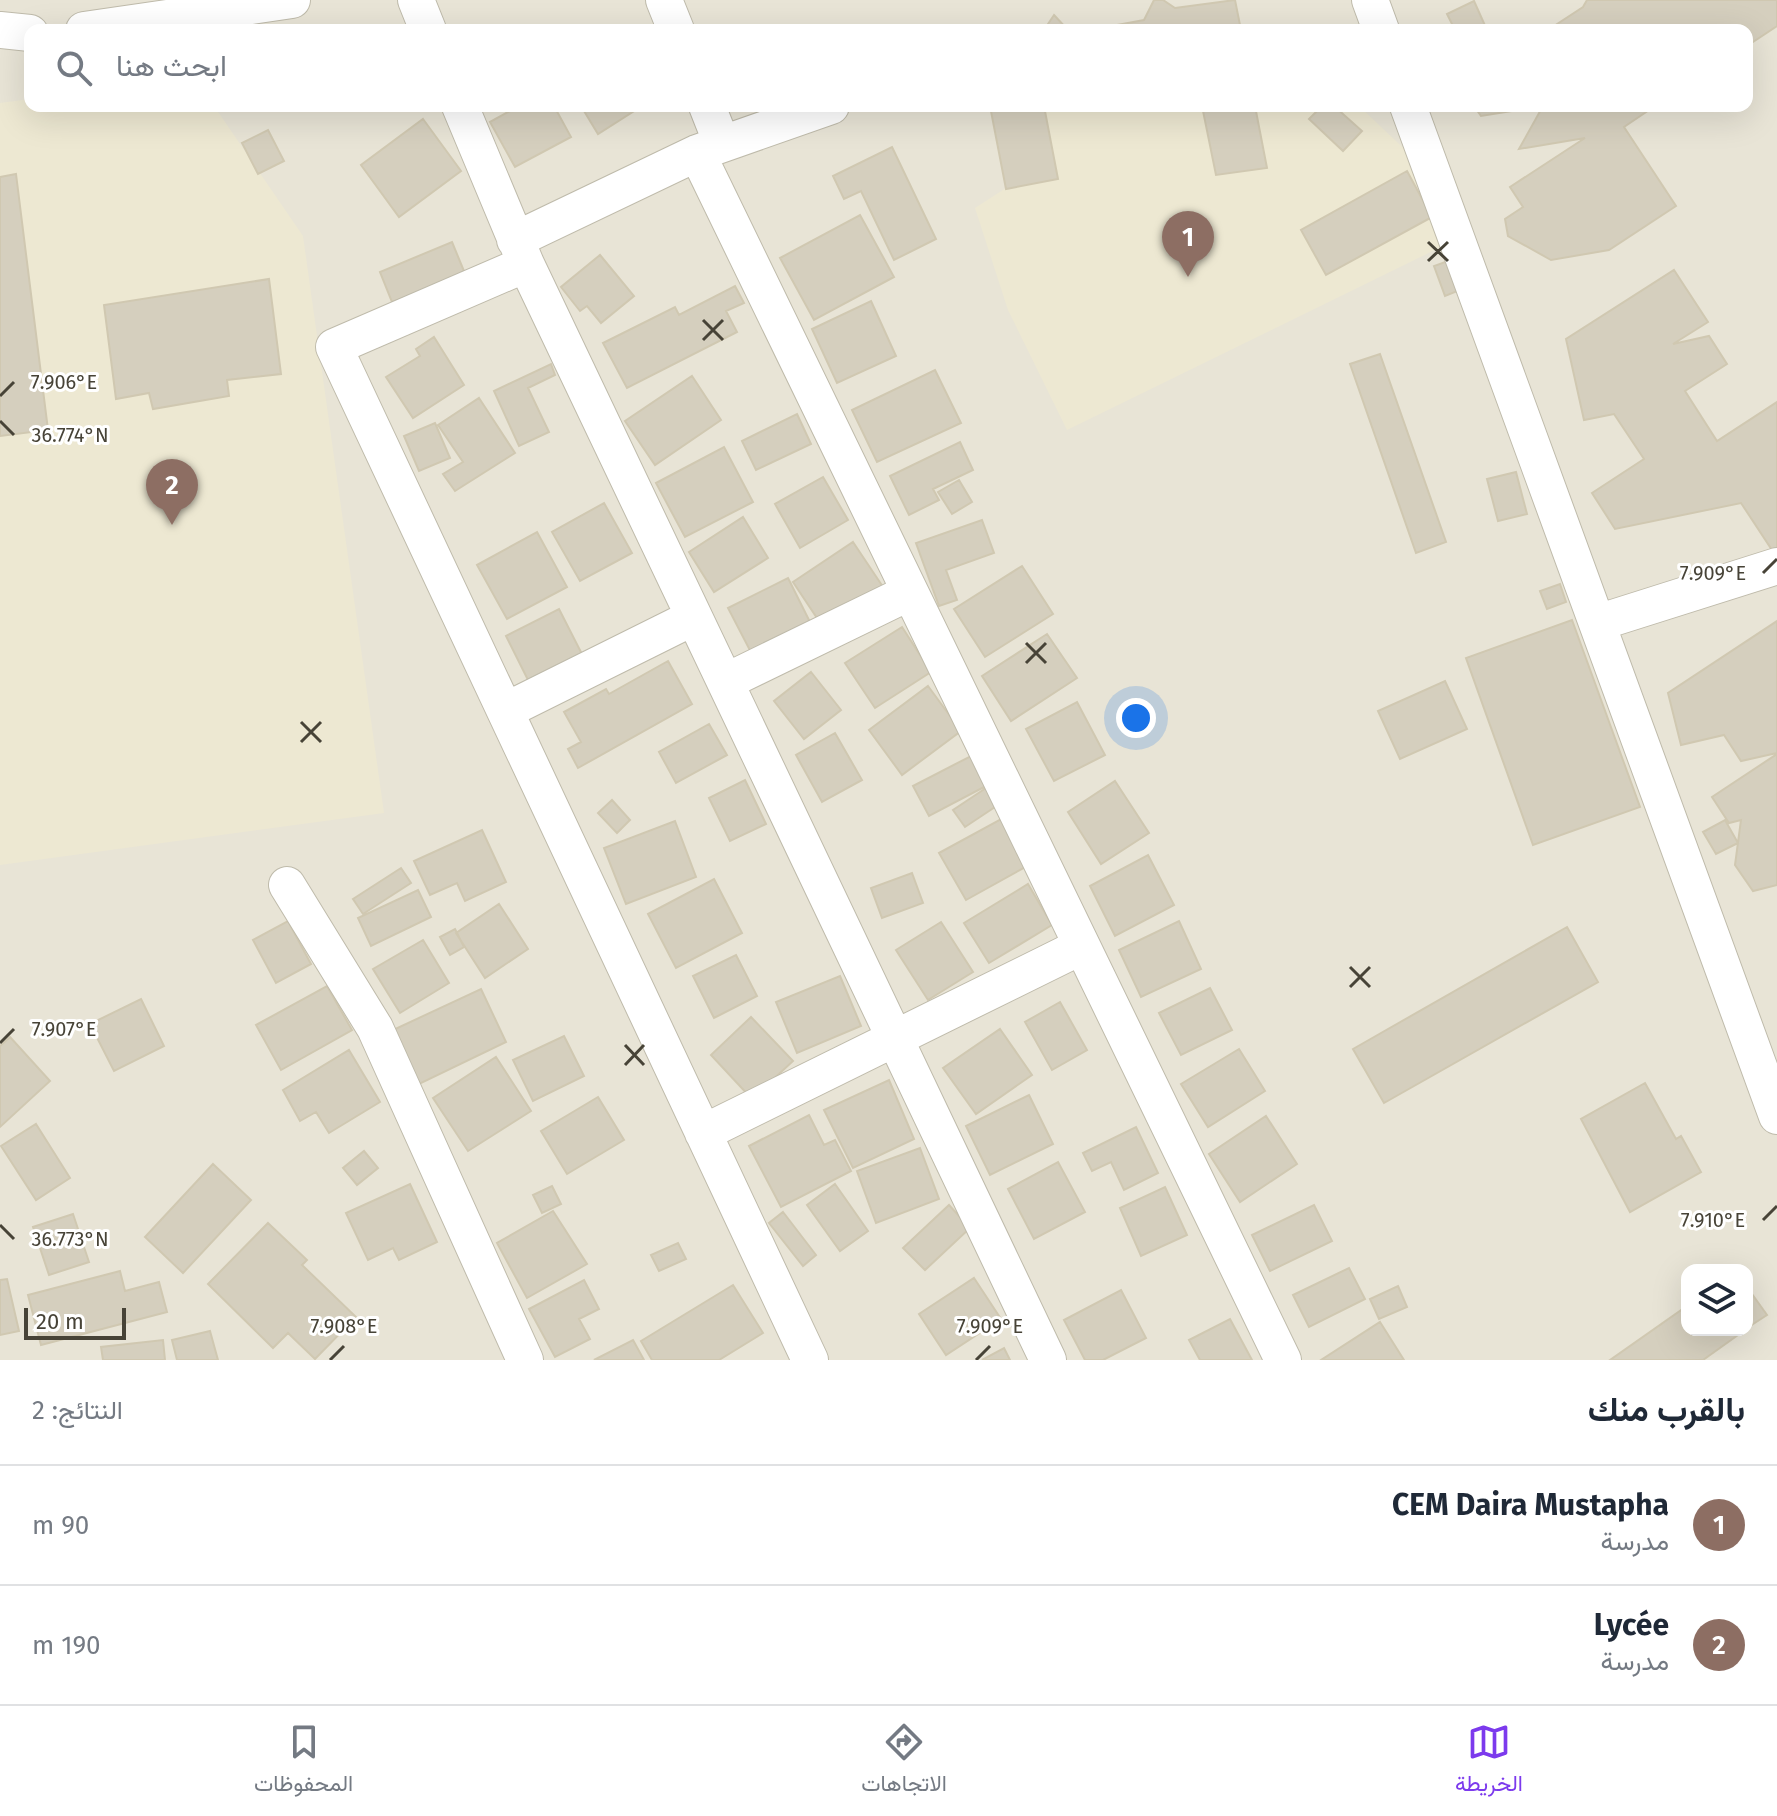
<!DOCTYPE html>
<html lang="ar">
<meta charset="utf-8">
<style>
:root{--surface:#fff;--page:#f2f2f3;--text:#1f2937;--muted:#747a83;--line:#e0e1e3;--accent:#7c3aed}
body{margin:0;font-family:"Fira Sans",Vazirmatn,sans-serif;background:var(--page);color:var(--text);direction:rtl}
.controls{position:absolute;right:24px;bottom:24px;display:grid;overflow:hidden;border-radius:16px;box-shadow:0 8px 32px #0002}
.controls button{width:72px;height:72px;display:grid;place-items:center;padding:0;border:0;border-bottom:2px solid var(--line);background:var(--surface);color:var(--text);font:40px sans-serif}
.scale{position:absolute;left:24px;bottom:20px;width:102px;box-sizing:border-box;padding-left:8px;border:4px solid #474337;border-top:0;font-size:22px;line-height:28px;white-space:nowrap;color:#474337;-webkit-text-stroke:6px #fff;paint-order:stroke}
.you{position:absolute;left:1136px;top:718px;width:28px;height:28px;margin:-20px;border:6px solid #fff;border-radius:50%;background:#1a73e8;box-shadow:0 0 0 12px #1a73e833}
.badge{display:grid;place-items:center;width:52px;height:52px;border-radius:50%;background:var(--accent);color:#fff;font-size:26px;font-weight:700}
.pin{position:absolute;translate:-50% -66px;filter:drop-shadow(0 2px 4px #0008)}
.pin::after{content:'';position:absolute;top:42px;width:28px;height:24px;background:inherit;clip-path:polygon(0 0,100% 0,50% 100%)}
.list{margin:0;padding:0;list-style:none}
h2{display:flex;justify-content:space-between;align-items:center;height:104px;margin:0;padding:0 32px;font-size:34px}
h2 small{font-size:26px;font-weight:400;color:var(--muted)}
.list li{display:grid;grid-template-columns:52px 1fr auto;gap:24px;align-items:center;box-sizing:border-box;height:120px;padding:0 32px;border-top:2px solid var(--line)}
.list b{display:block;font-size:30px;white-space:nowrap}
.list p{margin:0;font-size:26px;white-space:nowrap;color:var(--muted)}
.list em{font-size:26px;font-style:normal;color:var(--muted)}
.icon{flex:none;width:44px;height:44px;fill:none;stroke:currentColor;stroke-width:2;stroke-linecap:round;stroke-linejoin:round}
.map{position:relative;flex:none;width:1777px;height:1360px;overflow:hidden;direction:ltr}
.search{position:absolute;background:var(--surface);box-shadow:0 8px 32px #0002;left:24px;right:24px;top:24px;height:88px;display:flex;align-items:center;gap:20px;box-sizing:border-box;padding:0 28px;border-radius:16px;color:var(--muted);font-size:30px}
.sheet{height:344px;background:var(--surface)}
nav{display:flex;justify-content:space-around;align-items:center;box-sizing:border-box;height:112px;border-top:2px solid var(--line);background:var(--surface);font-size:22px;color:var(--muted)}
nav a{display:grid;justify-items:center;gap:4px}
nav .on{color:var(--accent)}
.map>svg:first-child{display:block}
</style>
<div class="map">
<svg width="1777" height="1360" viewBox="0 0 1777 1360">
<rect width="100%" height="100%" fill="#f4f2e8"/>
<path fill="#e8e4d6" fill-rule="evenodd" d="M0,0H1777V1360H0ZM30,30H1747V106H30ZM1687,1270H1747V1330H1687Z"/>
<path fill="#ede8d2" d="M30,99V106H214L303,236L384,813L0,865V103Z
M990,106H1359L1416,160L1447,244L1067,430L1008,310L975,208L1006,188Z"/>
<path fill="#d5cfbe" stroke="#d0c8b1" stroke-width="2" d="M1154,0H1163L1175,8L1235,0L1241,30H1090L1144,20Z
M1587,0H1777V26L1747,46V30H1548L1583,7Z
M1474,1L1487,30H1455L1447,14Z
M1054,15L1068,30H1044Z
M519,106H554L571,137L515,167L490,122Z
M581,106H642L598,134Z
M990,106H1044L1058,179L1006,189Z
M1202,106H1255L1267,168L1216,175Z
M1322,106H1334L1362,131L1343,151L1309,119Z
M1474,106H1655L1624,127L1676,206L1609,250L1551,260L1508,236L1505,219L1523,207L1510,187L1585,138L1519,149L1543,106L1481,116Z
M423,119L461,171L399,217L361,165Z
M268,130L284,161L258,174L242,143Z
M892,147L936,239L894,260L861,191L844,199L833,176Z
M1407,171L1432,217L1326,275L1301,230Z
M16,174L48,430L0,436V177Z
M860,215L894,277L814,320L780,258Z
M452,242L466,276L392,302L380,272Z
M600,255L634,296L601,323L587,306L580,311L561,287Z
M1459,257L1470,286L1445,296L1434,266Z
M1674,270L1708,322L1673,344L1709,336L1727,364L1685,391L1717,441L1777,402V551L1774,553L1741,503L1615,529L1592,493L1644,459L1614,414L1584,420L1566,339Z
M269,279L281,374L227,380L229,396L153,409L149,393L116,399L104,305Z
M735,286L744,303L726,311L737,332L627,388L603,343L675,307L679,315Z
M871,301L896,356L837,383L812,329Z
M434,337L464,385L413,418L386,377L420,356L416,349Z
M1380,354L1446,542L1416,553L1350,364Z
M551,364L555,375L528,388L549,432L519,446L494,391Z
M935,370L961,423L877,462L852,410Z
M692,376L721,420L655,465L625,421Z
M479,398L515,453L455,491L443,474L463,462L438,425Z
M797,414L811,444L756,470L742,441Z
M435,423L450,458L419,471L404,436Z
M960,442L973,470L933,489L939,500L909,515L890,476Z
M724,447L753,502L685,537L656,483Z
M1516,472L1527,514L1498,521L1487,479Z
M823,477L848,520L800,548L775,504Z
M959,480L972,502L952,514L938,492Z
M604,503L632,553L580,581L552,532Z
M743,517L768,558L714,592L689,552Z
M982,520L994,553L946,570L957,600L939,606L916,543Z
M537,532L567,587L507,619L477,565Z
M853,542L887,593L827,633L793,582Z
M1022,566L1053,614L985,657L954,609Z
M788,578L815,632L756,662L728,608Z
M1560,584L1566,602L1547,609L1540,591Z
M559,609L584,658L530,684L506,636Z
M1572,620L1640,807L1533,845L1466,658Z
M1777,621V753L1741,761L1724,735L1681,745L1668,693Z
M902,627L931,672L875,708L845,663Z
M1047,634L1077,678L1011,721L982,676Z
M668,661L692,704L578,768L568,749L581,742L564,712L606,689L609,694Z
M811,672L841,710L804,739L774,701Z
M1445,681L1467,729L1400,759L1378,711Z
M928,686L961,731L902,775L869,730Z
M1077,702L1105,755L1054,781L1026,729Z
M709,724L727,755L676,783L659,752Z
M835,733L862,780L822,802L796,755Z
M1777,754V885L1753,891L1735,865L1741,820L1729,823L1712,797Z
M971,756L986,786L929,816L913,786Z
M745,780L766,824L730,841L709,798Z
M1115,781L1149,833L1101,864L1068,812Z
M992,784L1004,801L965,827L953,810Z
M612,800L630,820L617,833L598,813Z
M1003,818L1029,865L966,900L939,853Z
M1725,820L1738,843L1716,854L1703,832Z
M675,821L696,877L626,904L604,848Z
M482,830L506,882L465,901L457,883L430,895L414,861Z
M1148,855L1174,905L1115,936L1090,886Z
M401,868L411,883L363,914L353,899Z
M912,873L923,903L882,918L871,888Z
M714,879L742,933L676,968L648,914Z
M1028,884L1052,925L989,963L964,923Z
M418,890L431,917L371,946L358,918Z
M499,904L528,949L485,978L456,933Z
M288,921L311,964L276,983L253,940Z
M1179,921L1201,969L1141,997L1119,950Z
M941,922L973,972L928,1000L896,950Z
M1567,927L1598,982L1384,1103L1353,1049Z
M455,929L464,947L450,955L440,937Z
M423,940L449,983L400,1013L373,969Z
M736,955L757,996L714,1018L693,976Z
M840,976L861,1026L797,1053L776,1002Z
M327,986L352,1030L281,1070L256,1025Z
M1210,988L1232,1030L1181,1055L1159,1013Z
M481,989L506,1042L417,1085L391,1031Z
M141,999L164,1046L114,1071L90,1024Z
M1060,1002L1087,1050L1052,1070L1025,1022Z
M751,1017L793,1061L752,1099L711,1055Z
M1000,1029L1032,1075L976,1114L943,1068Z
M564,1036L584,1076L533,1101L513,1060Z
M10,1037L50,1081L0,1127V1046Z
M1239,1049L1265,1091L1208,1127L1181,1084Z
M349,1050L380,1102L329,1133L316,1112L300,1121L283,1090Z
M496,1057L531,1111L468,1151L433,1098Z
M889,1080L914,1139L853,1168L824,1110Z
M1645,1083L1676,1139L1681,1136L1701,1172L1630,1212L1581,1119Z
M1029,1095L1053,1144L990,1175L966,1126Z
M598,1097L624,1140L567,1174L541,1131Z
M809,1115L824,1145L835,1140L851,1171L781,1207L749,1146Z
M1266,1116L1297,1164L1240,1202L1209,1154Z
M36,1124L70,1178L36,1200L1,1146Z
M1136,1127L1158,1173L1124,1190L1111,1162L1092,1171L1083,1153Z
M920,1148L939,1199L876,1223L857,1171Z
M364,1151L378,1168L357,1185L343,1168Z
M1058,1162L1085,1212L1034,1239L1008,1189Z
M213,1164L251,1200L183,1273L145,1237Z
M410,1184L437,1242L399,1260L393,1248L368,1260L346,1213Z
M835,1184L868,1231L840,1251L807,1205Z
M552,1186L561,1204L542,1213L533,1195Z
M1165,1187L1187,1235L1141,1256L1120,1208Z
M949,1205L970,1228L925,1270L903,1248Z
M1314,1205L1332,1241L1270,1271L1252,1235Z
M553,1211L587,1264L527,1298L497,1243Z
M783,1212L816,1255L803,1266L769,1223Z
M73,1214L89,1262L49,1275L33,1227Z
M268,1223L307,1260L302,1265L356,1317L315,1359L288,1333L273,1348L208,1284Z
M678,1243L686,1259L659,1271L651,1255Z
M1349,1268L1365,1299L1309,1327L1293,1295Z
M120,1271L125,1291L159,1282L167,1312L41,1345L28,1295Z
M974,1278L1001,1319L946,1355L919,1314Z
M7,1279L19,1331L0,1335V1280Z
M584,1280L599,1309L579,1319L590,1339L555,1357L529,1309Z
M733,1285L763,1333L719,1360H652L641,1341Z
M1398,1286L1407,1307L1379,1319L1370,1299Z
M1747,1287L1767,1315L1747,1328Z
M1121,1290L1146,1338L1103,1360H1085L1064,1320Z
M1687,1306V1330H1745L1703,1360H1610Z
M1230,1319L1252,1360H1200L1189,1340Z
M1380,1322L1404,1360H1321Z
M210,1331L218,1360H177L172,1340Z
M163,1340L165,1360H103L101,1347Z
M633,1340L644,1360H594Z
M1004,1348L1010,1360H982Z"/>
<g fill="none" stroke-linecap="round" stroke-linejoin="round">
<g stroke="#bfbbab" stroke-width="38">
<path id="street" d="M416,0L428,30
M664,0L676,30
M1370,0L1381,30
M0,30L30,33
M84,30L292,0
M460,106L526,264L1048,1360
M707,106L722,144
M1408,106L1777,1116
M697,153L1283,1360
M515,240L697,153L831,106
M526,264L334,347L810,1360
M1597,623L1777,566
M725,682L910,592
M505,711L694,617
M287,885L375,1028L525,1360
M703,1133L1082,946"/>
</g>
<use href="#street" stroke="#fff" stroke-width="36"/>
</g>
<path fill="none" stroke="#474337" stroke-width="3" d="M1428,242L1448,261M1428,261L1448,242M703,320L723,340M703,340L723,320M0,396L14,382M0,421L14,435M1763,573L1777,559M1026,643L1046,663M1026,663L1046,643M301,722L321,742M301,742L321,722M1350,967L1370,987M1350,987L1370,967M0,1043L14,1029M625,1045L644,1065M625,1065L644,1045M1763,1220L1777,1206M0,1225L14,1239M330,1360L344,1346M976,1360L990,1346"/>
<g font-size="20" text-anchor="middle" fill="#474337" stroke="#fff" stroke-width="6" stroke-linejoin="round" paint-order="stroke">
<text x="64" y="389">7.906°E</text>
<text x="70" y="442">36.774°N</text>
<text x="1713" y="580">7.909°E</text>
<text x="64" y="1036">7.907°E</text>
<text x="1713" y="1227">7.910°E</text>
<text x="70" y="1246">36.773°N</text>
<text x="344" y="1333">7.908°E</text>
<text x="990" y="1333">7.909°E</text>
</g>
</svg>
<div class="controls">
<button><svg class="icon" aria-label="layers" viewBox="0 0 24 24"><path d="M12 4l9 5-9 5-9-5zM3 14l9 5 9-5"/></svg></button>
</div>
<div class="scale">20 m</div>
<div class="you"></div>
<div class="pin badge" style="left:1188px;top:277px;background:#8d6e63">1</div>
<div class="pin badge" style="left:172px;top:525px;background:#8d6e63">2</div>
<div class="search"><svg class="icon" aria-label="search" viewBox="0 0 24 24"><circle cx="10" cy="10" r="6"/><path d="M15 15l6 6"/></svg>ابحث هنا</div>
</div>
<section class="sheet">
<h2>بالقرب منك<small>النتائج: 2</small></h2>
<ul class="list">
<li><span class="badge" style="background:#8d6e63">1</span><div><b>CEM Daira Mustapha</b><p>مدرسة</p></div><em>90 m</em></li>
<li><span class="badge" style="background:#8d6e63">2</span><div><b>Lycée</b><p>مدرسة</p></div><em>190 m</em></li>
</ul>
</section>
<nav>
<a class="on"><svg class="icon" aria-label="map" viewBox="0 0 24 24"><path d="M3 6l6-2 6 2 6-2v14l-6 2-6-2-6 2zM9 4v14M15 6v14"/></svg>الخريطة</a>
<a><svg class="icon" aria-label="directions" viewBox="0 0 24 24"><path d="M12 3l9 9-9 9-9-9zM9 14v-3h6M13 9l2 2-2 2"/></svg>الاتجاهات</a>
<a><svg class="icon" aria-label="saved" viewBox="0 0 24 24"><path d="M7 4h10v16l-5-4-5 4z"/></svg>المحفوظات</a>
</nav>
